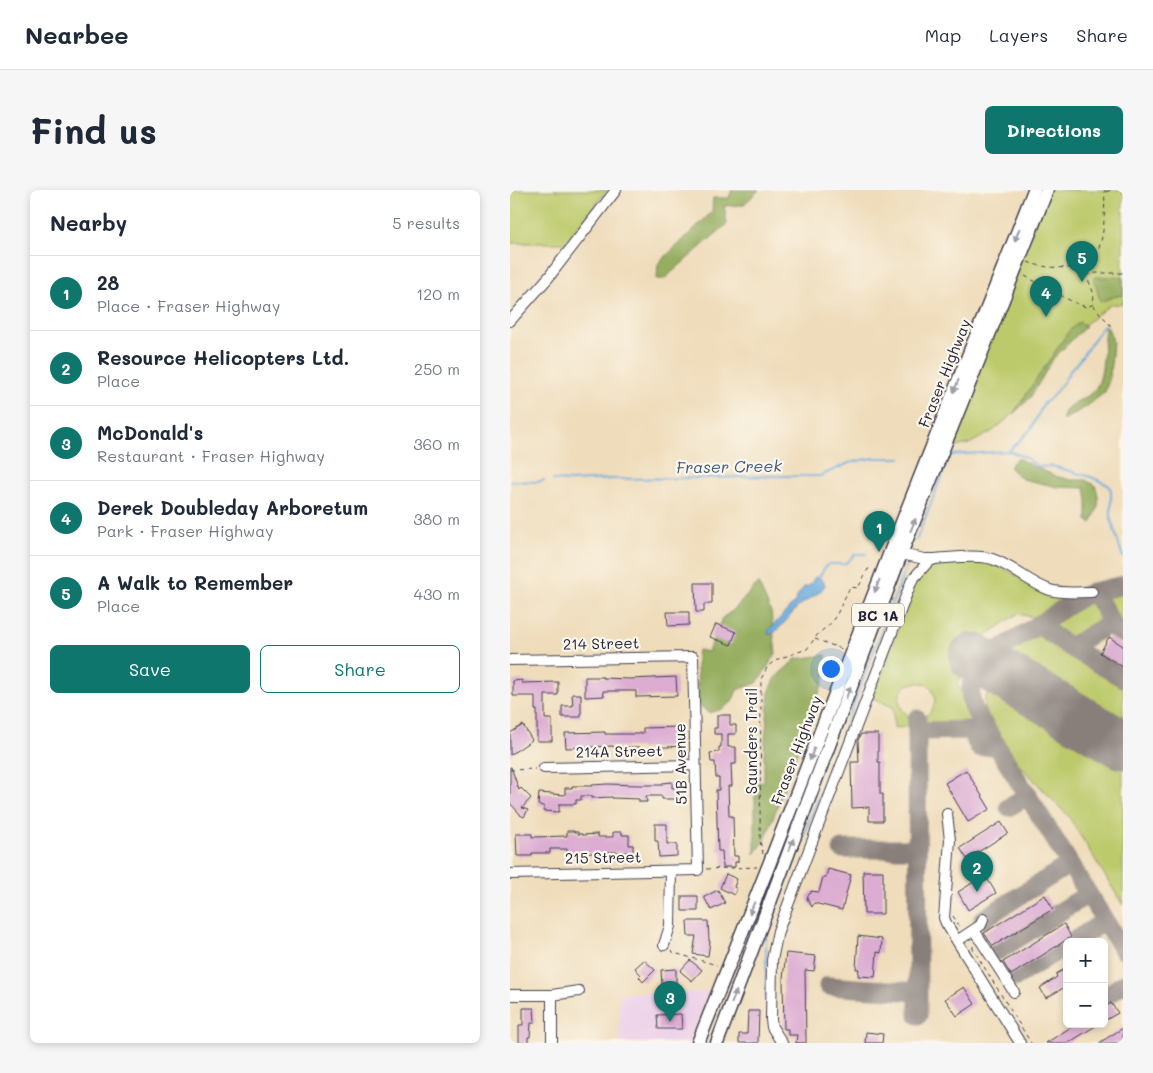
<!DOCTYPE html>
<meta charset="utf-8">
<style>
:root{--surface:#fff;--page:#f6f6f7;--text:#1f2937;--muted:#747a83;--line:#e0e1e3;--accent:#0f766e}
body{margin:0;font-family:Mali,sans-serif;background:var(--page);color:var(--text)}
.controls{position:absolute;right:15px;bottom:15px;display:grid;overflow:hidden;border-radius:8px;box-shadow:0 2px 8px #0003}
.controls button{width:45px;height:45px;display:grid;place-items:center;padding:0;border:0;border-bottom:1px solid var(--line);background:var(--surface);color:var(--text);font:25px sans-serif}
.you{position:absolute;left:320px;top:478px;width:18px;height:18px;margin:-12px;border:4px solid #fff;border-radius:50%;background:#1a73e8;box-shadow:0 0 0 8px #1a73e833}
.badge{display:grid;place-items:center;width:32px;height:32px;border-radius:50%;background:var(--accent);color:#fff;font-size:16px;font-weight:700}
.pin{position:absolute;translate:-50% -41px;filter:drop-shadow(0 1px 2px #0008)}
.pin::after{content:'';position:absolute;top:26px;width:18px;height:15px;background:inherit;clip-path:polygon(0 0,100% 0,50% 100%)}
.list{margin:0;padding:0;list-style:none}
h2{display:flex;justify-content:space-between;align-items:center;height:65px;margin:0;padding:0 20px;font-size:21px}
h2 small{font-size:16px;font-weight:400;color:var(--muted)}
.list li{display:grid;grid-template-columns:32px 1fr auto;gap:15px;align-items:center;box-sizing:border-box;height:75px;padding:0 20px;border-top:1px solid var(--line)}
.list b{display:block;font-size:19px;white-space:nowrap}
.list p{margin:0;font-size:16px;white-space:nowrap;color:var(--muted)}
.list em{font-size:16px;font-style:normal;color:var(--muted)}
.actions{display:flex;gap:10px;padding:15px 20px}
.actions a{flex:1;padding:11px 0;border:1px solid var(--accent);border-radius:8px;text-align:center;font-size:18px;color:var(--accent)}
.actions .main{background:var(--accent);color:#fff}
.map{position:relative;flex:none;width:613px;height:853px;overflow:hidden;border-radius:8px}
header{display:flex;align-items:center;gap:30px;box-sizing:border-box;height:70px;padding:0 25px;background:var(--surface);border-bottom:1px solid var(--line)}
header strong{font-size:24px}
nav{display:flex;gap:28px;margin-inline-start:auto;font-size:18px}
.intro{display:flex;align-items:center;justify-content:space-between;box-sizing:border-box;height:120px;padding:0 30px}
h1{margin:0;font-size:35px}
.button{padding:12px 22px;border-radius:8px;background:var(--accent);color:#fff;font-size:18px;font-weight:700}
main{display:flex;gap:30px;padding:0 30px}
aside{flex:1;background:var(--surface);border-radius:8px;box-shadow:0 2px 8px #0003}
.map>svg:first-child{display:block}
</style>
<header>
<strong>Nearbee</strong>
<nav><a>Map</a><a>Layers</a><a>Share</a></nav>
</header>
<div class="intro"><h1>Find us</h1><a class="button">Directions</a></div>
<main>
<aside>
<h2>Nearby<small>5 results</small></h2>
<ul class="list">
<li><span class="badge">1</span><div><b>28</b><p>Place · Fraser Highway</p></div><em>120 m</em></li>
<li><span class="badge">2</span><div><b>Resource Helicopters Ltd.</b><p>Place</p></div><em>250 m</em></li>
<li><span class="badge">3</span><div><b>McDonald's</b><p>Restaurant · Fraser Highway</p></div><em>360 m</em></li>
<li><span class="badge">4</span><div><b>Derek Doubleday Arboretum</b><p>Park · Fraser Highway</p></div><em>380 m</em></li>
<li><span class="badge">5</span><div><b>A Walk to Remember</b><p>Place</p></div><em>430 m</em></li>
</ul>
<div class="actions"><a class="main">Save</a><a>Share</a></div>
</aside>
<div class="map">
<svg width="613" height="853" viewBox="0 0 613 853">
<rect width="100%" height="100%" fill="#fbf7ec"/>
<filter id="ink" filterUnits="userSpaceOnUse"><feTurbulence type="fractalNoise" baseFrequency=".02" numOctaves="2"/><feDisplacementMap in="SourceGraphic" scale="10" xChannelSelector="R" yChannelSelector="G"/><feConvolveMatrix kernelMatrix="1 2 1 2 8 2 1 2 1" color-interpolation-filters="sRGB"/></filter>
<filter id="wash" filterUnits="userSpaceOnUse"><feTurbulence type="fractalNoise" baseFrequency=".0096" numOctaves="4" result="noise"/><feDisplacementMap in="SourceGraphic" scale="20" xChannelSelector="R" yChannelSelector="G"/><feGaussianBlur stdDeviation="1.12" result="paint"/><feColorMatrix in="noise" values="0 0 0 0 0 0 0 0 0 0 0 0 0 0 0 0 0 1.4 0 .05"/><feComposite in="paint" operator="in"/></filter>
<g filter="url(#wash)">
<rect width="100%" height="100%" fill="#efdcba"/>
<path fill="#edd1e9" d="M199,802L179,853H110L109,803Z"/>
<path fill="#bdca6c" stroke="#707654" d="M0,0H97L55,53H0Z
M537,0H613V114H601L569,139L547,160L507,220L483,241L459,254L436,259Z
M471,368L524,394L565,405L530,428L507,424L473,448L447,494L467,531L463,536L412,535L411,528C433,520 427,490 405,493C384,495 385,523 404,528V537L384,538L383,517L362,508L406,391L418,377L430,371Z
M613,400V433L603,428L598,416L595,404Z
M578,408L587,414L592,423L590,432L561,450L537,437L536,433Z
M529,441L613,492V541L504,476L500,463L504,457L508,454L525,442Z
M491,497L613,569V715L559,627L501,566L475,523V509L480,499Z"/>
<path fill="#96ae60" stroke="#5c684e" d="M222,0H249L233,15L214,16L217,34L154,89H147L148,74L202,22L203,8H219Z
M584,87H613V105L603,107L590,112Z
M569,132L576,136L543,169L520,208L503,224L559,141Z
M595,136L598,138L603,151L600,187L595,202L576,217L553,230C553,210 578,212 586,198C595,184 593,153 595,136Z
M507,268L545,286L561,290H575L585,295C591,313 589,316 581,333L577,330V310L575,298L548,297L512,289L499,277Z
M248,393L261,422L266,464L247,493L227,500L222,512L212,519L199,523L188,514L187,468L188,460L198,462L212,428L225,419Z
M316,465L315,487L255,650L245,664V593L254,592V565L259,503L266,487L286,469Z"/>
<path fill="#6aabde" stroke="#46668c" d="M305,387C310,387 314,391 315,395C309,406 296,409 287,418C280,425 268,443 259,445L258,442L259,440L285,412L288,405L294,397C301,397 301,392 305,387Z"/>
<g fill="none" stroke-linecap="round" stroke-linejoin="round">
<path stroke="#6aabde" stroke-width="2" d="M499,261L515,267L529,277L542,276L581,287L598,295L601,300V330L613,367
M43,290L60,291L104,289L198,288L261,286H310L339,273L352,270L365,268H391
M0,291L27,292L35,290
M406,351L440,265L499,261L521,239L534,213L540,209L554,191L563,176L566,175L594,135
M308,389L316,376L319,374H335L346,364H356
M256,811V744L397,374"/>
<path stroke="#887f7a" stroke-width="19" d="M582,402L589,410L605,439L613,444
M528,435L560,457L613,488
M560,457L601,433
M490,482C485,481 479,479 474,480C457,486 459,506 464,519L613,760
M490,482L484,473L485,464L489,460L571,407L583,402L613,395
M407,529L408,825
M407,546L409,541L460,540L469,557L487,555
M499,617L518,605
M332,659H407
M473,729L560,674
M562,752L595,731
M488,761L578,704
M504,788L557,755
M318,796L408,802
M597,805L613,794"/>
<path stroke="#887f7a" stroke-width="49" d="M463,467L613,555"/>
</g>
<g id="blocks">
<path fill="#dcacd2" d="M185,393H202V414H194V422H186Z
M157,422H179V435L158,436Z
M206,434L226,442L221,455L200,447Z
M599,447L613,456V477L590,463Z
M75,487H93V488L120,489L166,487L167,506L126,507V501H93L94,506L75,507Z
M12,490V493L48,492V505H35V529H42V551H27V520H25V506H3V491Z
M62,504H71V527H52V516H63Z
M207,525H220V535H226V544H218V557H226V574H221L222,596H218L219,626H223L224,666H228V672H225V677H213L212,661H208L206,600H209V588H206L205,572H201L200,563L209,562V557H211V544H204V538H207Z
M13,535L22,550L0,565V543Z
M170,537L171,556L130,559V557H103V556L56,558L55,543L95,542V544H129V543H133V538Z
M351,544H368V572H370V604H373V631H359V617L342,618L341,572H349L348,550Z
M0,577H1L9,600L11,598L21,608L12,618L18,620L14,627L10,625V624L0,613Z
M456,580L480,619L458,632L435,593Z
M162,592V598H170V609H152V606H136L137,612H129V609L102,608V607L82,608V606H71V610H66V614H49V622L34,621V616L28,615L29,603L55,605V598H62V596H82V595L97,594L128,595H152V593Z
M491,632L498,643L457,669L450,658Z
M145,634H157V654H167V666L149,667L148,651H145Z
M57,641H64V642H68V644H72V645L88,644V647H103V642H112V645H119V655H123V662H98V665H84V663L57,664V659H40V663H22V666H7L6,644H22V647L57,646Z
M318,679L341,685L332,720L304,713L302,717L297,709L298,705L301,703V701L309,702L313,687H316Z
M353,681H373V724H354Z
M216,684L227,689L224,697L227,699L224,705L210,698Z
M475,685L486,703L458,720L448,702Z
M208,700L215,713L201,720L194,707Z
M535,705L543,719L483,756L474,743Z
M172,706H188V721H172Z
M177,731H198L199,751H200L198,766L183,764L186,746H178Z
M554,734L561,747L501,785L493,772Z
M348,746L372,749L371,763L367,762L365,787L348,786L349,779H346Z
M276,763L306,766L304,781L295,780L296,853H286L287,845H278V839H274L273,788Z
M134,770L145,780L133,792L129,787L131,785L125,778Z
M180,770L192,780L182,791L170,781Z
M557,778V796L536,808L530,798L547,787L546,784Z
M166,779V795H152L151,780Z
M454,797L465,814L447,826L435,809Z
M601,813L608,823L594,831V817Z
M13,818H24L25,833H21L20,847H18V853H9V835H13Z
M238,821H249L248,853H229V844H237Z
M171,824L172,839H148L147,825Z
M566,834H589L558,853H536Z
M613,838V853H589Z
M356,842L373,844L372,853H355Z"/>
</g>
</g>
<g filter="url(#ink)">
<use href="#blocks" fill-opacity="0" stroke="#413e4e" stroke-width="1"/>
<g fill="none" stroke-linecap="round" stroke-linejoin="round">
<g stroke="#413e4e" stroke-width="12">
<path id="minor" d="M0,131L38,88L106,0
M391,364L415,369H424
M0,470L183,467L188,680L0,684
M34,578L185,575
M437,624L440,650L434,728L436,733L510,853
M464,740L504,802
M447,751L471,735L473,729
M154,755L160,736L161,681
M0,805H42L69,801
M42,805V853
M272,853L262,837L261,830L262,770L268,741L402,390L418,372L425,369C441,368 467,364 482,369C503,376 519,393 540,400C553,404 569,402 582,402"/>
</g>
<g stroke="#413e4e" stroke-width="15">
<path id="major" d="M188,853L260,672L381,360L524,0
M207,853L391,364L537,0"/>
</g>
<path stroke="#413e4e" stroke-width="1" stroke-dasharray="4 4" stroke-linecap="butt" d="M596,2L601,0
M613,3V0
M518,72C534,79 557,78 573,77
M574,77C577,72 582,70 585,65C596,49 594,19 595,0
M574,78L576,85L587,83H613
M515,86L563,112L576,117L582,115C587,105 580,95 576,85
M583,115L602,137
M305,449L332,459
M0,580L25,579
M253,664L250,651L251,489L258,476L268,469L297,459L308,444L320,434L327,424L339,399L340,397L348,398L358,379H363
M196,679L247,677
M443,726L450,737
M463,756V759L521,853
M161,760L164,763L207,775"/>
<use href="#minor" stroke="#fff" stroke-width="10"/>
<use href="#major" stroke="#fff" stroke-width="12"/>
</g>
<defs><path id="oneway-solid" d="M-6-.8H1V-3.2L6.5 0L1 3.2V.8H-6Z" transform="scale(1.25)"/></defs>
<g fill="#9c9ca7">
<use href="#oneway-solid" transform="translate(507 45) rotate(111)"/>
<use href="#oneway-solid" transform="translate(446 196) rotate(112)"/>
<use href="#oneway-solid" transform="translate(403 335) rotate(-68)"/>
<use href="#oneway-solid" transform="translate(367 396) rotate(111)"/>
<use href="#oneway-solid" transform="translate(338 503) rotate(-69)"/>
<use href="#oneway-solid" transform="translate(302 564) rotate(111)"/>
<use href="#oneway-solid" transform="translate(281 655) rotate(-69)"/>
<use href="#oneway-solid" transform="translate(242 718) rotate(112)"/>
<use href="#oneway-solid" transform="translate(224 807) rotate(-69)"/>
</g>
</g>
<g text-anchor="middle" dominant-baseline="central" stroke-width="4.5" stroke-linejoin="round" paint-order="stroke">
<rect fill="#fbf7ec" stroke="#636270" stroke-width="1" x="342" y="413.5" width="52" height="23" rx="4"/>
<g font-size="14" font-weight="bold" fill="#22223b">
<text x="368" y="425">BC 1A</text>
</g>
<g font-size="15" fill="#22223b" stroke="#fbf7ec">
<text transform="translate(434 183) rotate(-68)">Fraser Highway</text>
<text transform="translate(91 453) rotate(-1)">214 Street</text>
<text transform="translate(241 551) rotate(-90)">Saunders Trail</text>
<text transform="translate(286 560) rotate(-69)">Fraser Highway</text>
<text transform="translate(109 561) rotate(-1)">214A Street</text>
<text transform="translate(170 574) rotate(-91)">51B Avenue</text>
<text transform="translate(93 667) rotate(-1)">215 Street</text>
</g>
<g font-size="16" font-style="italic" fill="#3f597c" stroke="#fbf7ec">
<text transform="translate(219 276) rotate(-1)">Fraser Creek</text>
</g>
</g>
</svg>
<div class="controls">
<button>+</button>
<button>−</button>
</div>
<div class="you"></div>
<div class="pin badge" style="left:369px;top:362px">1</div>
<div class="pin badge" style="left:467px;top:702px">2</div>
<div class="pin badge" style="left:160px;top:832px">3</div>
<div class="pin badge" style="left:536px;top:127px">4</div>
<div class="pin badge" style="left:572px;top:92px">5</div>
</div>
</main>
